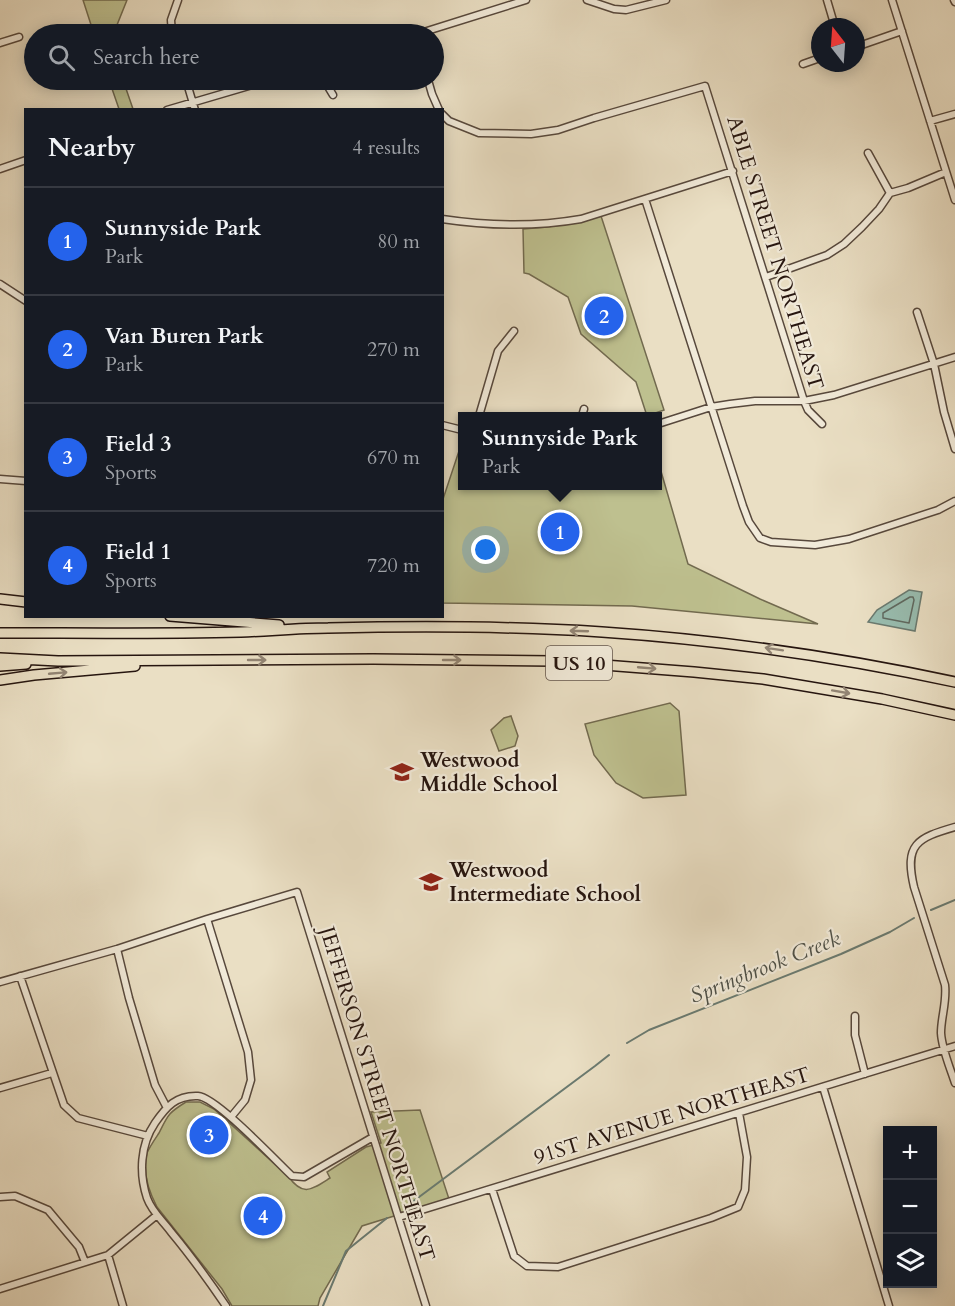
<!DOCTYPE html>
<meta charset="utf-8">
<style>
:root{--surface:#171b24;--page:#242831;--text:#f1f3f6;--muted:#9ea1a6;--line:#363941;--accent:#2563eb}
body{margin:0;font-family:Cardo,serif;background:var(--page);color:var(--text)}
.controls{position:absolute;right:18px;bottom:18px;display:grid;overflow:hidden;border-radius:0px;box-shadow:0 3px 15px #0003}
.controls button{width:54px;height:54px;display:grid;place-items:center;padding:0;border:0;border-bottom:2px solid var(--line);background:var(--surface);color:var(--text);font:30px sans-serif}
.compass{position:absolute;left:811px;top:18px;width:54px;height:54px;border-radius:50%;background:var(--surface);box-shadow:0 3px 15px #0003;rotate:343deg}
.you{position:absolute;left:486px;top:550px;width:21px;height:21px;margin:-15px;border:4px solid #fff;border-radius:50%;background:#1a73e8;box-shadow:0 0 0 9px #1a73e833}
.badge{display:grid;place-items:center;width:39px;height:39px;border-radius:50%;background:var(--accent);color:#fff;font-size:20px;font-weight:700}
.pin{position:absolute;translate:-50% -50%;border:3px solid #fff;box-shadow:0 2px 6px #0006}
.popup{position:absolute;left:458px;top:412px;width:204px;height:78px;box-sizing:border-box;display:grid;place-content:center;border-radius:0px;background:var(--surface);filter:drop-shadow(0 2px 4px #0005);font-size:20px;white-space:nowrap;color:var(--muted)}
.popup b{font-size:22px;color:var(--text)}
.popup::after{content:'';position:absolute;left:50%;top:100%;margin-left:-12px;border:12px solid transparent;border-top-color:var(--surface)}
.list{margin:0;padding:0;list-style:none}
h2{display:flex;justify-content:space-between;align-items:center;height:78px;margin:0;padding:0 24px;font-size:26px}
h2 small{font-size:20px;font-weight:400;color:var(--muted)}
.list li{display:grid;grid-template-columns:39px 1fr auto;gap:18px;align-items:center;box-sizing:border-box;height:108px;padding:0 24px;border-top:2px solid var(--line)}
.list b{display:block;font-size:22px;white-space:nowrap}
.list p{margin:0;font-size:20px;white-space:nowrap;color:var(--muted)}
.list em{font-size:20px;font-style:normal;color:var(--muted)}
.icon{flex:none;width:33px;height:33px;fill:none;stroke:currentColor;stroke-width:2;stroke-linecap:round;stroke-linejoin:round}
.map{position:relative;flex:none;width:955px;height:1306px;overflow:hidden}
.search{position:absolute;background:var(--surface);box-shadow:0 3px 15px #0003;left:24px;top:24px;width:420px;height:66px;display:flex;align-items:center;gap:15px;box-sizing:border-box;padding:0 21px;border-radius:33px;color:var(--muted);font-size:22px}
.panel{position:absolute;background:var(--surface);box-shadow:0 3px 15px #0003;left:24px;top:108px;width:420px;height:510px;border-radius:0px}
.map>svg:first-child{display:block}
</style>
<div class="map">
<svg width="955" height="1306" viewBox="0 0 955 1306">
<rect width="100%" height="100%" fill="#eadfc4"/>
<filter id="stains"><feTurbulence type="fractalNoise" baseFrequency=".00333" numOctaves="4"/><feColorMatrix values="0 0 0 0 .2 0 0 0 0 .09 0 0 0 0 .02 0 0 0 .5 -.17"/></filter>
<radialGradient id="worn" r=".72"><stop offset=".6" stop-color="#630" stop-opacity="0"/><stop offset="1" stop-color="#630" stop-opacity=".3"/></radialGradient>
<path fill="#bec08f" stroke="#726a4f" stroke-width="1.5" d="M83,0H127L115,30V34H94Z
M109,80H123L133,109H119Z
M601,216L664,410L647,416L636,382L581,334L568,297L529,274L524,273L523,229C550,228 575,223 601,216Z
M462,442V486H658V461L688,564L760,599L818,624L632,606L443,603V499Z
M670,703L679,711L686,795L643,798L616,783L594,755L585,724Z
M511,716L518,736L515,746L499,751L491,730L504,718Z
M186,1102H200L214,1109L288,1176C303,1197 311,1190 330,1178L327,1172L366,1147L381,1143L371,1112L420,1110L449,1199L362,1226L320,1298L318,1306H232L222,1289L157,1207C149,1192 142,1172 147,1153C150,1146 155,1139 159,1133C168,1115 168,1113 186,1102Z"/>
<path fill="#98bdb0" stroke="#6a7a70" stroke-width="1.5" d="M909,590L922,592L915,631L868,622L877,610Z"/>
<g fill="none" stroke-linecap="round" stroke-linejoin="round">
<path stroke="#5f6960" stroke-width="1.5" d="M910,597H913L914,600L909,623L883,618V613Z"/>
<path stroke="#6a7a70" stroke-width="2" d="M931,910L955,900
M627,1043L649,1030L841,954L890,932L914,918
M411,1203L595,1066L609,1055
M323,1306L346,1251L387,1218"/>
<g stroke="#57483c" stroke-width="9">
<path id="minor" d="M587,0L614,9L626,10L666,0
M827,0L835,27
M892,0L955,200
M954,0L955,2
M172,34L171,20L178,0
M421,34L427,31L526,0
M0,43L19,37
M856,47L902,31
M803,64L820,58
M186,80L195,110
M324,80L333,95
M428,80L432,94L439,110
M167,110L269,80
M442,114L449,121L479,133L531,134L558,130L594,118L705,86L804,401L808,410L822,424
M930,121L955,114
M868,153L890,193
M0,169L26,160
M645,199L743,506L749,522L760,538L771,542L815,545L849,539L938,510L955,501
M442,219C489,226 535,227 581,219L733,171
M766,277L827,255L844,244L862,227L879,209L890,193L908,188L946,172
M0,284L26,301
M917,312L934,364L944,412L955,449
M479,416L498,351L514,331
M582,416L584,409
M658,424L711,407L730,404L755,401H804L834,395L955,357
M442,425L462,430
M0,479L26,481
M955,827C917,838 904,844 914,887L945,985C947,1002 941,1017 941,1033C942,1050 950,1067 955,1083
M207,919L248,1052L251,1080L245,1100L231,1117
M117,949L129,998L155,1085L166,1106
M20,976L64,1105L78,1118L148,1136
M0,982L117,949L207,919L297,892L426,1306
M855,1016V1035L865,1074
M823,1087L889,1306
M0,1088L52,1073
M492,1189L514,1256L527,1266L558,1267L711,1218L738,1207L745,1190L747,1157L739,1113
M0,1197L15,1196L48,1210L79,1247L85,1262
M399,1217L955,1046
M108,1255L123,1306
M0,1289L108,1255L157,1215
M226,1306C209,1281 191,1256 171,1232C163,1221 152,1212 147,1198C139,1174 140,1145 155,1123C166,1107 176,1095 198,1096C216,1097 276,1161 292,1176L304,1177L373,1137"/>
</g>
<g stroke="#26150f" stroke-width="12">
<path id="highway" d="M0,599L26,602
M170,616L279,625
M0,633C80,633 161,634 241,632C270,631 299,628 328,628C418,626 512,626 602,632C721,640 839,657 955,682
M0,658L58,661L373,659L553,661L694,672L763,679L882,699L955,715
M0,666L26,664
M0,680L34,675L135,666"/>
</g>
<use href="#minor" stroke="#f1ead9" stroke-width="6"/>
<use href="#highway" stroke="#eadfc4" stroke-width="9"/>
</g>
<defs><path id="oneway-shaft" d="M-6 0H5M1.5-3L5.5 0L1.5 3" fill="none" stroke-width="1.6" stroke-linecap="round" stroke-linejoin="round" transform="scale(1.5)"/></defs>
<g stroke="#928473">
<use href="#oneway-shaft" transform="translate(579 631) rotate(-178)"/>
<use href="#oneway-shaft" transform="translate(774 649) rotate(-171)"/>
<use href="#oneway-shaft" transform="translate(257 660)"/>
<use href="#oneway-shaft" transform="translate(452 660)"/>
<use href="#oneway-shaft" transform="translate(647 668) rotate(5)"/>
<use href="#oneway-shaft" transform="translate(58 673) rotate(-5)"/>
<use href="#oneway-shaft" transform="translate(841 692) rotate(10)"/>
</g>
<defs>
<g id="school-bare" transform="scale(1.8)"><path d="M0-5L7-2L0 1L-7-2ZM-4 1L0 2.5L4 1V4Q0 6-4 4Z" fill="#8f2418" stroke="#f1ead9" stroke-width="2.5" paint-order="stroke"/></g>
</defs>
<g fill-rule="evenodd">
<use href="#school-bare" x="402" y="772"/>
<use href="#school-bare" x="431" y="882"/>
</g>
<g text-anchor="middle" dominant-baseline="central" stroke-width="4.5" stroke-linejoin="round" paint-order="stroke">
<rect fill="#f1ead9" stroke="#63554c" stroke-width="1.5" x="546" y="646" width="66" height="34" rx="4.5"/>
<g font-size="20" font-weight="bold" fill="#26150f">
<text x="579" y="663">US 10</text>
</g>
<g font-size="21" fill="#26150f" stroke="#f1ead9">
<text transform="translate(775 253) rotate(73)">ABLE STREET NORTHEAST</text>
<text transform="translate(377 1094) rotate(73)">JEFFERSON STREET NORTHEAST</text>
<text transform="translate(672 1116) rotate(-17)">91ST AVENUE NORTHEAST</text>
</g>
<g font-size="21" font-weight="bold" fill="#26150f" stroke="#f1ead9" text-anchor="start">
<text x="420" y="760">Westwood<tspan x="420" dy="24">Middle School</tspan></text>
<text x="449" y="870">Westwood<tspan x="449" dy="24">Intermediate School</tspan></text>
</g>
<g font-size="22" font-style="italic" fill="#4e5047" stroke="#f1ead9">
<text transform="translate(765 967) rotate(-22)">Springbrook Creek</text>
</g>
</g>
<rect width="100%" height="100%" filter="url(#stains)"/>
<rect width="100%" height="100%" fill="url(#worn)"/>
</svg>
<div class="controls">
<button>+</button>
<button>−</button>
<button><svg class="icon" aria-label="layers" viewBox="0 0 24 24"><path d="M12 4l9 5-9 5-9-5zM3 14l9 5 9-5"/></svg></button>
</div>
<svg class="compass" viewBox="-18 -18 36 36"><path d="M0-13l5 13h-10z" fill="#e53935"/><path d="M0 13l5-13h-10z" fill="#9ea1a6"/></svg>
<div class="you"></div>
<div class="pin badge" style="left:560px;top:532px">1</div>
<div class="popup"><b>Sunnyside Park</b>Park</div>
<div class="pin badge" style="left:604px;top:316px">2</div>
<div class="pin badge" style="left:209px;top:1135px">3</div>
<div class="pin badge" style="left:263px;top:1216px">4</div>
<div class="search"><svg class="icon" aria-label="search" viewBox="0 0 24 24"><circle cx="10" cy="10" r="6"/><path d="M15 15l6 6"/></svg>Search here</div>
<section class="panel">
<h2>Nearby<small>4 results</small></h2>
<ul class="list">
<li><span class="badge">1</span><div><b>Sunnyside Park</b><p>Park</p></div><em>80 m</em></li>
<li><span class="badge">2</span><div><b>Van Buren Park</b><p>Park</p></div><em>270 m</em></li>
<li><span class="badge">3</span><div><b>Field 3</b><p>Sports</p></div><em>670 m</em></li>
<li><span class="badge">4</span><div><b>Field 1</b><p>Sports</p></div><em>720 m</em></li>
</ul>
</section>
</div>
